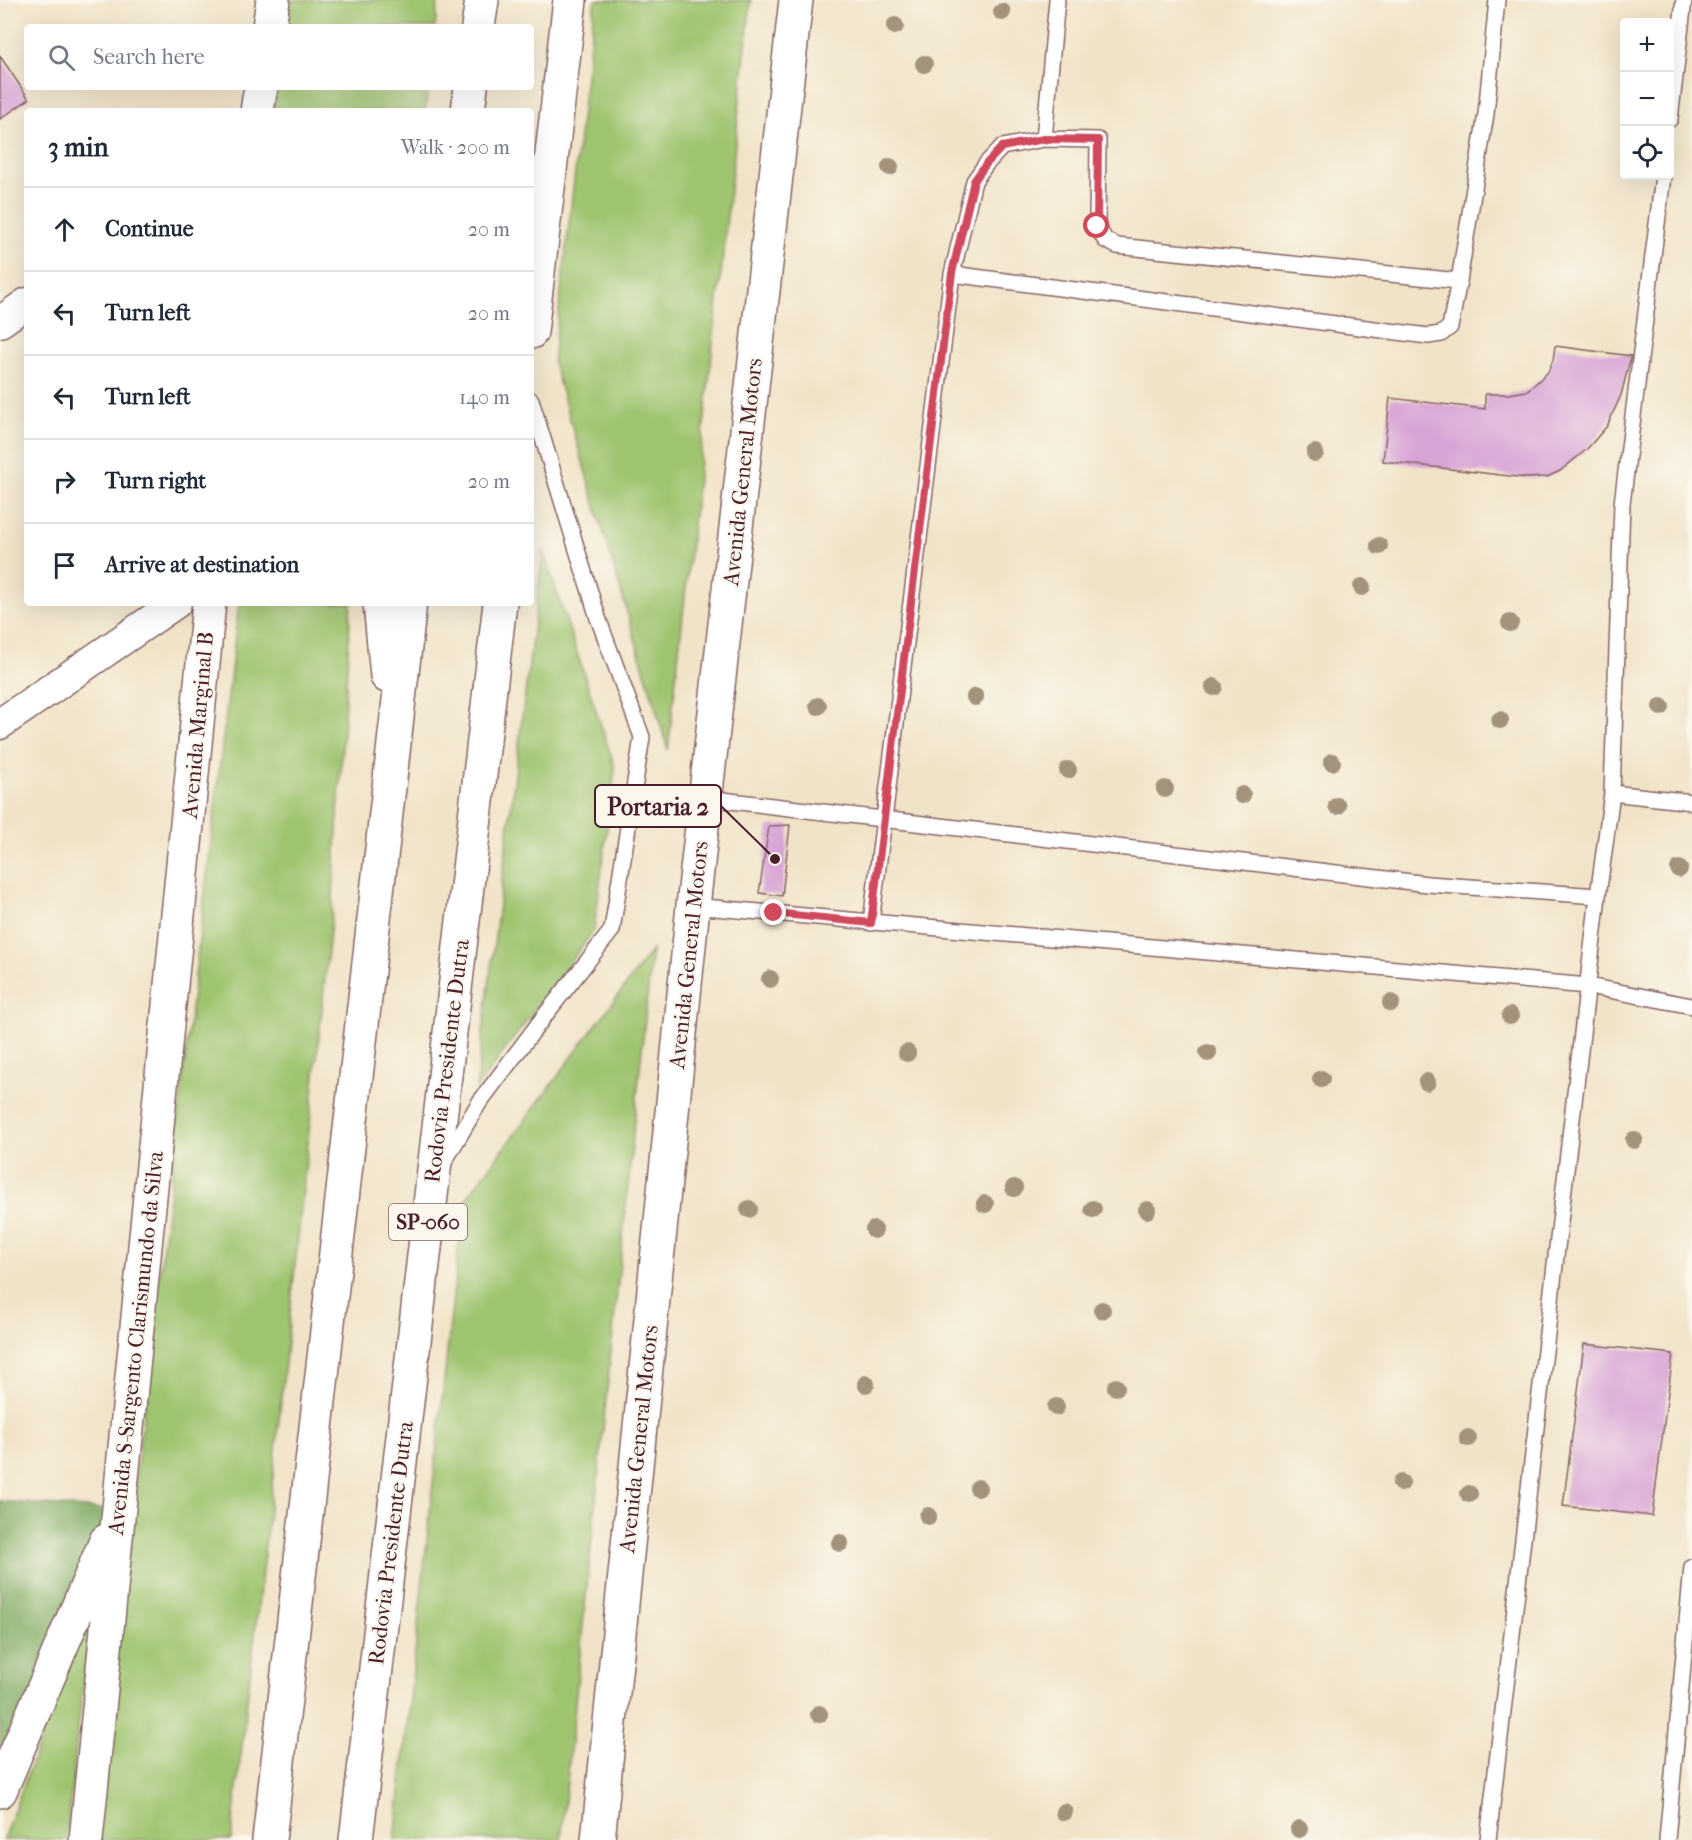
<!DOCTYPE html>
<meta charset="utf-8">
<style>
:root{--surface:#fff;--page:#f2f2f3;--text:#1f2937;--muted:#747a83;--line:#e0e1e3}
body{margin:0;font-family:"IM FELL French Canon",serif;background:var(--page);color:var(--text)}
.controls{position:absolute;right:18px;top:18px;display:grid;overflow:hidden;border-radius:6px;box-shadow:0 6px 24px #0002}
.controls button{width:54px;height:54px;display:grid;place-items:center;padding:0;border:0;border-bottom:2px solid var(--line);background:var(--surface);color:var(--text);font:30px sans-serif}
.stop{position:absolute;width:18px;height:18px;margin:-14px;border:4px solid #d1495b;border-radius:50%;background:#fff}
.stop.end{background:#d1495b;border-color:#fff;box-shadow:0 2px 6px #0008}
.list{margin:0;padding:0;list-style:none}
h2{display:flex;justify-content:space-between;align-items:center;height:78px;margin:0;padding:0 24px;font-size:26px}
h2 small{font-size:20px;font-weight:400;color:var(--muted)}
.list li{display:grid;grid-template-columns:39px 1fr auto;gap:18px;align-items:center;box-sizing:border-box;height:84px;padding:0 24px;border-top:2px solid var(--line)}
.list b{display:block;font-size:22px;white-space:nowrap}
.list em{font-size:20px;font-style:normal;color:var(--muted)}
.icon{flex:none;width:33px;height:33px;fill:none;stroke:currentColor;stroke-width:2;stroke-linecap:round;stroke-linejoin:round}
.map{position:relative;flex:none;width:1692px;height:1840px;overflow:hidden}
.search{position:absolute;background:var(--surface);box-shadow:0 6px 24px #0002;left:24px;top:24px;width:510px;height:66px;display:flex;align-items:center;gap:15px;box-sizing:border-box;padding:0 21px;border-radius:6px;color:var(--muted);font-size:22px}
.panel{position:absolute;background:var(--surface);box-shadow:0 6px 24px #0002;left:24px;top:108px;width:510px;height:498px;border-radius:6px}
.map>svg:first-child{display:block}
</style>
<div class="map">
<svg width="1692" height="1840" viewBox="0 0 1692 1840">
<rect width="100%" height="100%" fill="#fbf7ec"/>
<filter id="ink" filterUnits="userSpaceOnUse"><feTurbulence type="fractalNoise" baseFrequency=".0167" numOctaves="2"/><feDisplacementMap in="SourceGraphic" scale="12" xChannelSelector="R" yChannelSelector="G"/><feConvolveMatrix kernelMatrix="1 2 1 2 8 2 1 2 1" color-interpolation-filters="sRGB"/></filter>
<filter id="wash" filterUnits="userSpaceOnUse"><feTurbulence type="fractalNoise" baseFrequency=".008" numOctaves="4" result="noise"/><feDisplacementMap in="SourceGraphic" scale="24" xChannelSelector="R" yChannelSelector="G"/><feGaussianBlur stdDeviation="1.35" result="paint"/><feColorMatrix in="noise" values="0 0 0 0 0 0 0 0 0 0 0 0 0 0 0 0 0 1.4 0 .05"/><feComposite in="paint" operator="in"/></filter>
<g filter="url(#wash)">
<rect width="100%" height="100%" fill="#f1e3c7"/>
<path fill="#9fc46f" stroke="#74724d" stroke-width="1.5" d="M288,0H438L435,27H284Z
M595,0H751L668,750L553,362Z
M276,87H428L425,111H273Z
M543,550L615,768L594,930L476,1089Z
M239,603H351L332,912L274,1467L231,1840H93Z
M652,950L561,1840H395L463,1203Z
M92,1600L66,1840H3Z"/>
<path fill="#7faa62" stroke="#646446" stroke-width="1.5" d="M0,1501L119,1511L0,1791Z"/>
<g id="blocks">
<path fill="#d8a4d6" d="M0,56L29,99L0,119Z
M1555,346L1631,356L1621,395L1607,426L1587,449L1560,471L1547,477L1526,478L1383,461L1390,398L1485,409V394H1509L1526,391L1534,385L1548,372L1553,360Z
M790,825L782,896L759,893L769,826Z
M1584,1344L1673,1354L1652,1516L1563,1506Z"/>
</g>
</g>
<g filter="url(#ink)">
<use href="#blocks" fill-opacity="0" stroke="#846462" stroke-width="1.5"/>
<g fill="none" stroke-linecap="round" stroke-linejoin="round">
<g stroke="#846462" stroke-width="18">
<path id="service" d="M1670,119L1684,0
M1044,139L1057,0
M952,274L1428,336L1441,334L1450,327L1459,281
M1612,793L1692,802
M706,798L1428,884L1598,896
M693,906L1588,986L1692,1006
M871,923L952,274L974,181L986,164L1002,147L1044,139L1098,140L1097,226L1105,240L1117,246L1459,281L1486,114L1497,0
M444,1162L479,1103L546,1014L612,930L642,737L598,618L531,400
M1488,1840L1598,896L1612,793L1622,504L1663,176
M1667,1840L1692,1567"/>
</g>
<g stroke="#846462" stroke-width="33">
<path id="minor" d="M0,322L27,303
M0,724L176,603"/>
</g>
<g stroke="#846462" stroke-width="36">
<path id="tertiary" d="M269,27L273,0
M257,111L261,87
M0,1791L106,1541
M86,1840L209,603"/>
</g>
<g stroke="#846462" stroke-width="36">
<path id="primary" d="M598,1840L693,906L796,0"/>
</g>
<g stroke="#846462" stroke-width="36">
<path id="motorway" d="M478,27L482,0
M468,111L471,87
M531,332L570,0
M380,603L387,676
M269,1840L410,603
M356,1840L500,603"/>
</g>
<use href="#service" stroke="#fff" stroke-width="15"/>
<use href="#minor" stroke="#fff" stroke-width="30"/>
<use href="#tertiary" stroke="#fff" stroke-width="33"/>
<use href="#primary" stroke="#fff" stroke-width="33"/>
<use href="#motorway" stroke="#fff" stroke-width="33"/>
</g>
<g fill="#a3937c">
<circle cx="1002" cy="12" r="9"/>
<circle cx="895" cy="26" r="9"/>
<circle cx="924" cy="64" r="9"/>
<circle cx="890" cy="167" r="9"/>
<circle cx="1315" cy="453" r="9"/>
<circle cx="1379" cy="546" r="9"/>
<circle cx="1362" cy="587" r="9"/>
<circle cx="1510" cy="623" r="9"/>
<circle cx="1214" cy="687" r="9"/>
<circle cx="975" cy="697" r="9"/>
<circle cx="818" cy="706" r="9"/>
<circle cx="1661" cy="707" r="9"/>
<circle cx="1500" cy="720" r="9"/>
<circle cx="1332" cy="762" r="9"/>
<circle cx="1068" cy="770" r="9"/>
<circle cx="1165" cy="789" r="9"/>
<circle cx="1242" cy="795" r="9"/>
<circle cx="1337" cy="806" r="9"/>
<circle cx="1679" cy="869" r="9"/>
<circle cx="770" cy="979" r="9"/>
<circle cx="1391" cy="1003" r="9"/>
<circle cx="1510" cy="1016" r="9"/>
<circle cx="907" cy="1053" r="9"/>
<circle cx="1208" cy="1053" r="9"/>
<circle cx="1321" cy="1079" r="9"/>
<circle cx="1427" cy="1082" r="9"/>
<circle cx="1634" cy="1140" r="9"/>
<circle cx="1014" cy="1188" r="9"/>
<circle cx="985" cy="1204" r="9"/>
<circle cx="749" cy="1209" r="9"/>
<circle cx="1093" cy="1209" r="9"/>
<circle cx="1147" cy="1210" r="9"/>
<circle cx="874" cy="1230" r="9"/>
<circle cx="1102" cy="1310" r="9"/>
<circle cx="866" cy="1384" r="9"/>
<circle cx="1116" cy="1387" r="9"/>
<circle cx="1056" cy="1407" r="9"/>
<circle cx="1468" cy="1438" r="9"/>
<circle cx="1401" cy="1483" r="9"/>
<circle cx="978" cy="1488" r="9"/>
<circle cx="1469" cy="1494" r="9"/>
<circle cx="928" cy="1516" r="9"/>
<circle cx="840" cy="1543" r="9"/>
<circle cx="819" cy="1714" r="9"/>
<circle cx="1064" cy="1812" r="9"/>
<circle cx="1299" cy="1829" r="9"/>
</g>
</g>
<g fill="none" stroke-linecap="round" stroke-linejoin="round" filter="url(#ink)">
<path stroke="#d1495b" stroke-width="8" d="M774,913L871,923L952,273L974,181L986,164L1002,147L1044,139L1098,140L1097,226"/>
</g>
<g text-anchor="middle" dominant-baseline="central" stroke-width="4.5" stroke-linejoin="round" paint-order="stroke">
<rect fill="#fbf7ec" stroke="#7f6065" stroke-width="1.5" x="389" y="1204" width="78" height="36" rx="4.5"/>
<g font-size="21" font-weight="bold" fill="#4a1f2b">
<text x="428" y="1222">SP-060</text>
</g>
<g font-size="22" fill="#4a1f2b" stroke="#fbf7ec">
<text transform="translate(743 472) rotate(-84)">Avenida General Motors</text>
<text transform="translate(198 725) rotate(-85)">Avenida Marginal B</text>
<text transform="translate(689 955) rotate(-84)">Avenida General Motors</text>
<text transform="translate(447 1061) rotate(-83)">Rodovia Presidente Dutra</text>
<text transform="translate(136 1343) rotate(-84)">Avenida S-Sargento Clarismundo da Silva</text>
<text transform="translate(639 1439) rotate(-84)">Avenida General Motors</text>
<text transform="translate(391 1543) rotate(-83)">Rodovia Presidente Dutra</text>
</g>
</g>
<path fill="none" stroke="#4a1f2b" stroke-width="2" d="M775 859L721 806"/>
<circle fill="#4a1f2b" stroke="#fbf7ec" stroke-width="2" cx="775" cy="859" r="6"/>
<rect fill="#fbf7ec" stroke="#4a1f2b" stroke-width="2" x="595" y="785" width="126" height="42" rx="6"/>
<g font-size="24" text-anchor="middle" font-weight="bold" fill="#4a1f2b">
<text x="658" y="815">Portaria 2</text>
</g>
</svg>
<div class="controls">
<button>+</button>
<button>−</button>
<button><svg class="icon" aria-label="locate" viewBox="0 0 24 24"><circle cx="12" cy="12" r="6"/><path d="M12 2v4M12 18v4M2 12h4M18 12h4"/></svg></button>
</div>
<div class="stop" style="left:1097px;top:226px"></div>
<div class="stop end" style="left:774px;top:913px"></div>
<div class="search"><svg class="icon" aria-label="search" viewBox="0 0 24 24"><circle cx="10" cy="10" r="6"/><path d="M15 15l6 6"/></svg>Search here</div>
<section class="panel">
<h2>3 min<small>Walk · 200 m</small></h2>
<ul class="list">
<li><svg class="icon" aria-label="ahead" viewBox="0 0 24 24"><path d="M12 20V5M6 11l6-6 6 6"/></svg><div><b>Continue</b></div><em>20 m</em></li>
<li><svg class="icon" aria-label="left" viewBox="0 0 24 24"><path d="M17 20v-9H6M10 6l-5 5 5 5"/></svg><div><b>Turn left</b></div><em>20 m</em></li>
<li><svg class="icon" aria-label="left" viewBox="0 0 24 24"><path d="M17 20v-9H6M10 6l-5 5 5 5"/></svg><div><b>Turn left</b></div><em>140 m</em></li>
<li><svg class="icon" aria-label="right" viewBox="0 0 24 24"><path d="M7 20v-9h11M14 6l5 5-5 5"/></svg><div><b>Turn right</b></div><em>20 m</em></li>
<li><svg class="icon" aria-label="arrive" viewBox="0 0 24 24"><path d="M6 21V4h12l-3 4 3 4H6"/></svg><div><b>Arrive at destination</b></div></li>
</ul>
</section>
</div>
